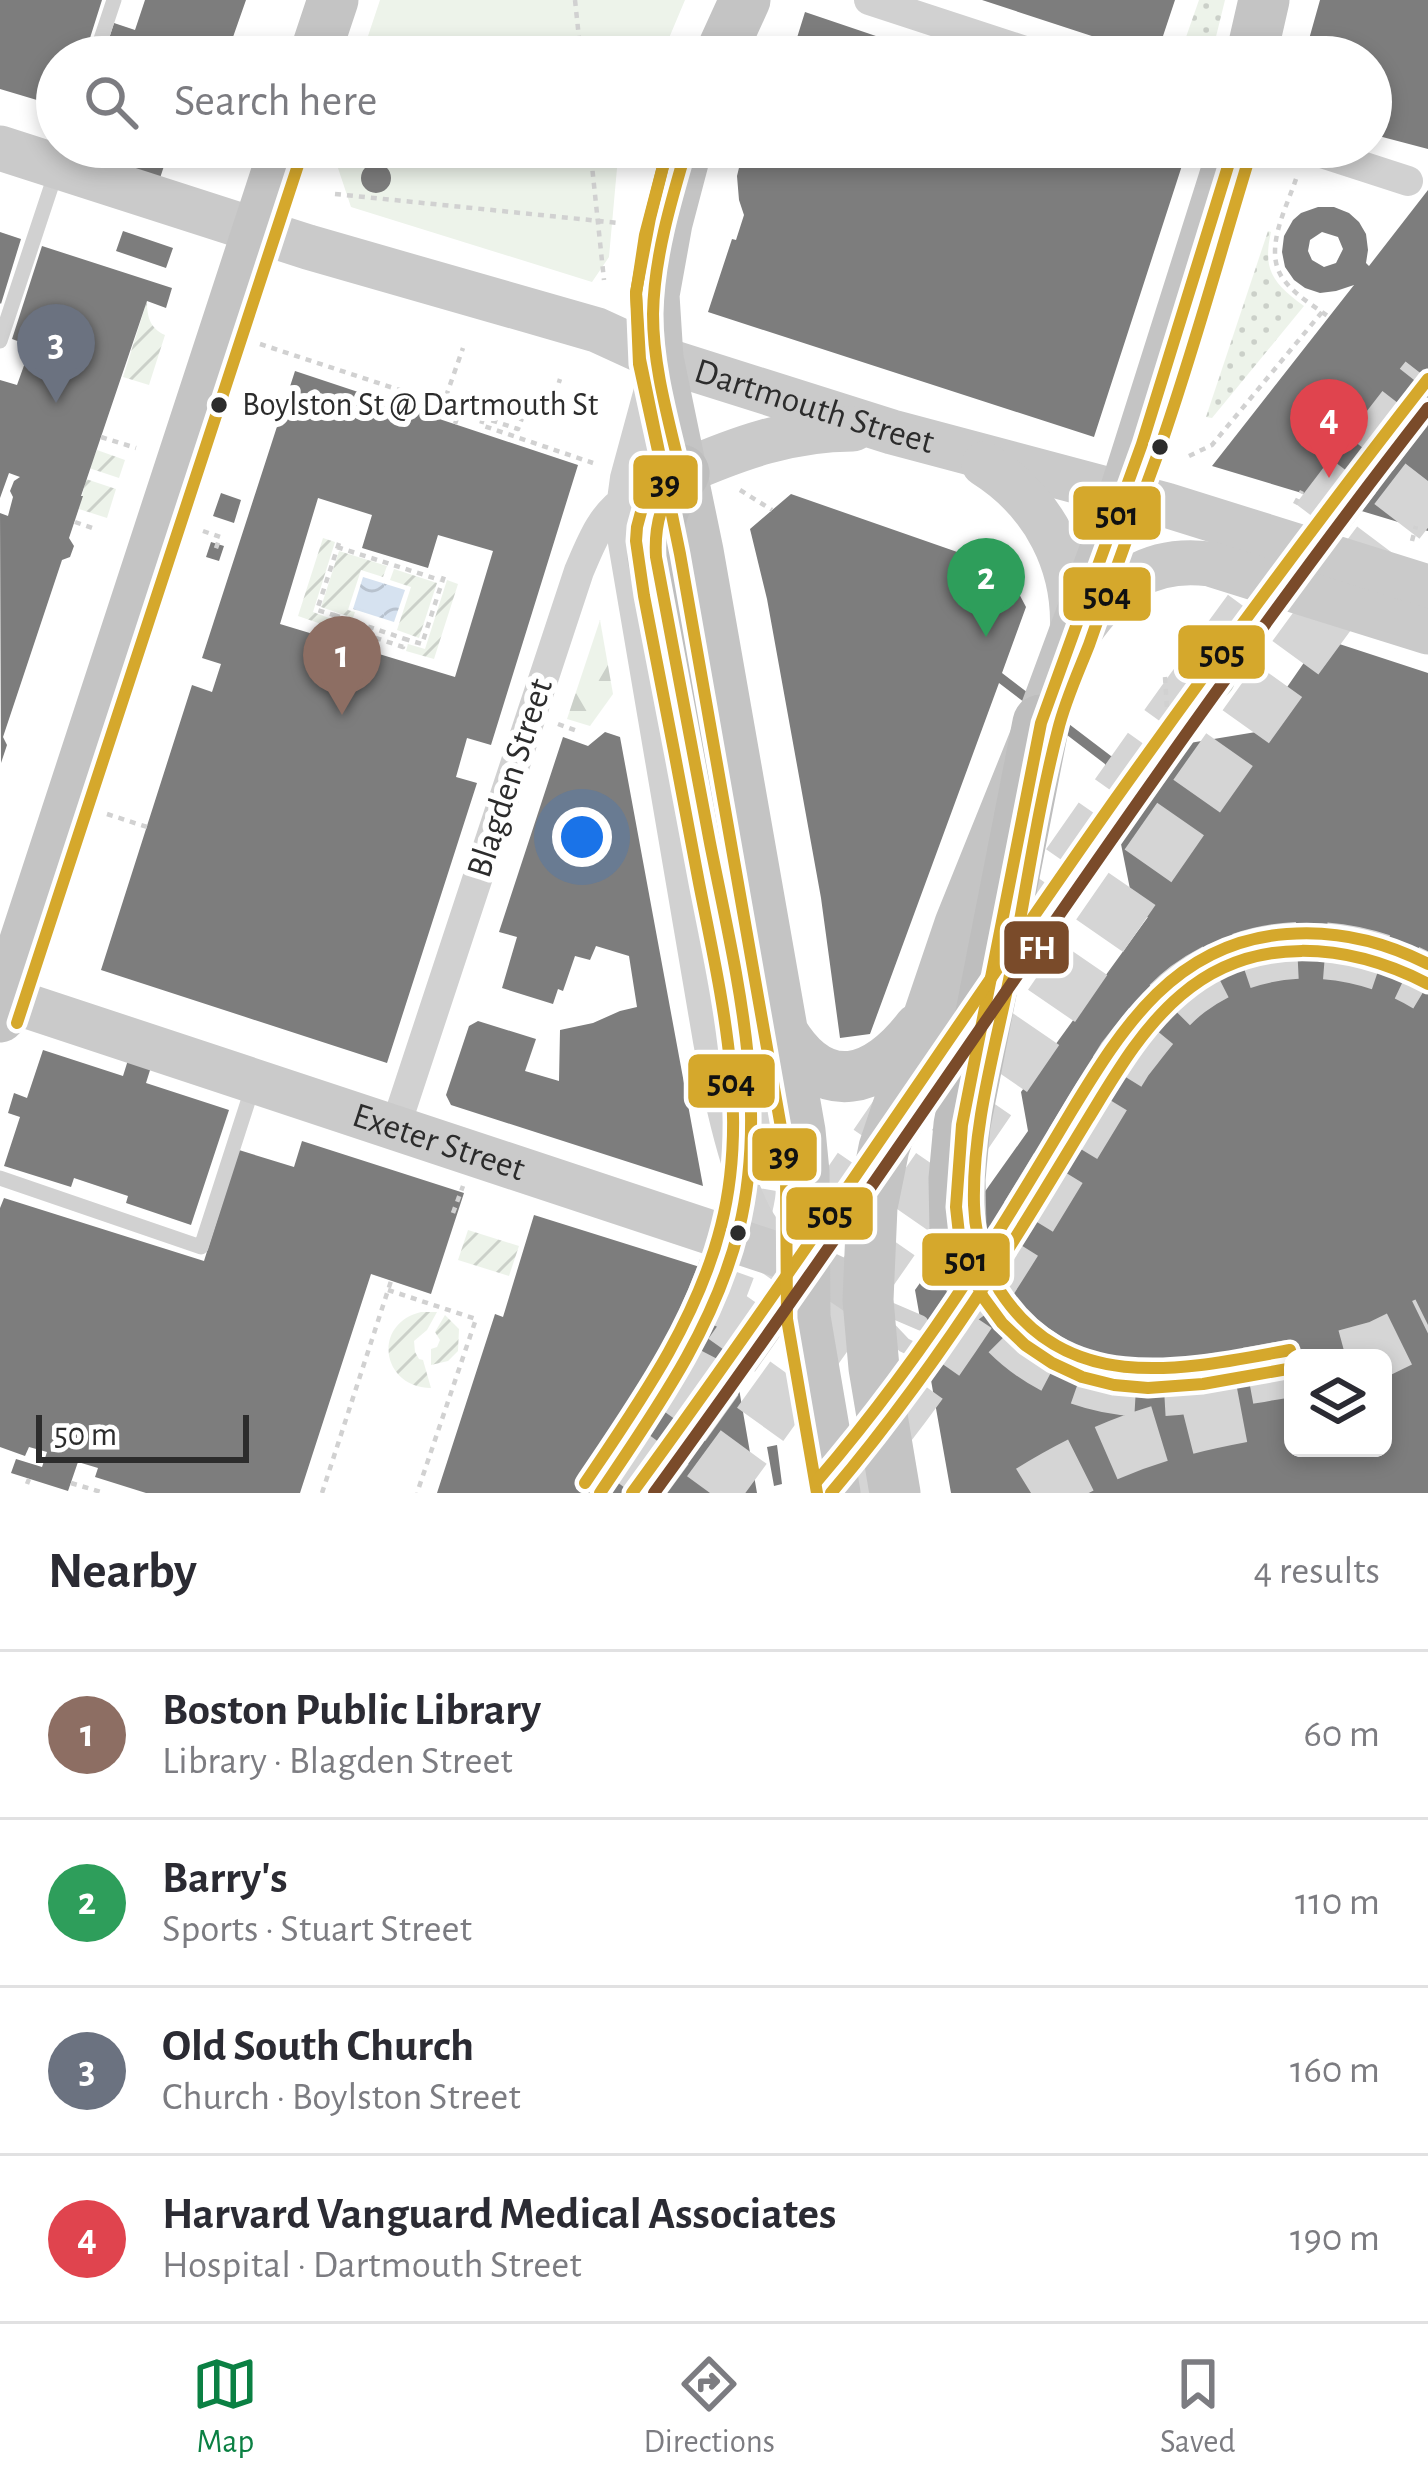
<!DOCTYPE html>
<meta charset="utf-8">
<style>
:root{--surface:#fff;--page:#f7f7f7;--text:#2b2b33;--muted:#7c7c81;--line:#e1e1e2;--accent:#0b8043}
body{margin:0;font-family:"Alegreya Sans",sans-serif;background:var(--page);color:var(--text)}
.controls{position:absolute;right:36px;bottom:36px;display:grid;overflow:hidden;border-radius:18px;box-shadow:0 6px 18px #0003}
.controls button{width:108px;height:108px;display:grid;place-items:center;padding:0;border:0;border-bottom:3px solid var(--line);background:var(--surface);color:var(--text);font:60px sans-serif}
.scale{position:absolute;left:36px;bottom:30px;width:213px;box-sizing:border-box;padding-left:12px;border:6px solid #2c2c2c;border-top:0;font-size:33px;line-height:42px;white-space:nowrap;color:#2c2c2c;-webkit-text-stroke:9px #fff;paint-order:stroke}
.you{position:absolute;left:582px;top:837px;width:42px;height:42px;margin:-30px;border:9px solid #fff;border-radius:50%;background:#1a73e8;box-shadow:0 0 0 18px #1a73e833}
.badge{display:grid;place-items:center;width:78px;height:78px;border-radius:50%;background:var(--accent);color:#fff;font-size:39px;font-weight:700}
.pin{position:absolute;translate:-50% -99px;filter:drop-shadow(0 3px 6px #0008)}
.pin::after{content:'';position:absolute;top:63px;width:42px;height:36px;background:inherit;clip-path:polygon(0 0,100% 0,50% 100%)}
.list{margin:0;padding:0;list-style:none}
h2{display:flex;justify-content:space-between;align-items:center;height:156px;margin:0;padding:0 48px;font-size:51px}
h2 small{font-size:39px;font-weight:400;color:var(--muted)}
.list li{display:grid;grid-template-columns:78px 1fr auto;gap:36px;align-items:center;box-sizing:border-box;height:168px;padding:0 48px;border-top:3px solid var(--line)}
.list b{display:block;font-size:45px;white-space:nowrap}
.list p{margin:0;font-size:39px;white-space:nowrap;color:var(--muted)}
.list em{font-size:39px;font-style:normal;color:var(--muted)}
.icon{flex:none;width:66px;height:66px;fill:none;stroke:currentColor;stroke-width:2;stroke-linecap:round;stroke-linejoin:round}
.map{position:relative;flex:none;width:1428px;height:1493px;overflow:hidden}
.search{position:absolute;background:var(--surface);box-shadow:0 6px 18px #0003;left:36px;right:36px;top:36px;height:132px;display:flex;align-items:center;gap:30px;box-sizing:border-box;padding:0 42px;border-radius:66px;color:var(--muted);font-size:45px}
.sheet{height:828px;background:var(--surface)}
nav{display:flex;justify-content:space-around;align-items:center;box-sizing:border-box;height:168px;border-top:3px solid var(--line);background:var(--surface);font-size:33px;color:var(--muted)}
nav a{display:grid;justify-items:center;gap:6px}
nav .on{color:var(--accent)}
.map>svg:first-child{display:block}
</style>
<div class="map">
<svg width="1428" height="1493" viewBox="0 0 1428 1493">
<defs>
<pattern id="grass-dots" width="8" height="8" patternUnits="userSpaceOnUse" patternTransform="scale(3)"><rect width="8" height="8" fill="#edf3ea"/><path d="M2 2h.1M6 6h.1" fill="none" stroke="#cbd0c9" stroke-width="1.8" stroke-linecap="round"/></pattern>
<pattern id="forest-firs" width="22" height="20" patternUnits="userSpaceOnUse" patternTransform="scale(3)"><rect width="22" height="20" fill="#edf3ea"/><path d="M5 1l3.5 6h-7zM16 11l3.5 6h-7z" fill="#cbd0c9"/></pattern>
<pattern id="garden-furrows" width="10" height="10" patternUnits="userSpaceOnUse" patternTransform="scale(3)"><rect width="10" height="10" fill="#edf3ea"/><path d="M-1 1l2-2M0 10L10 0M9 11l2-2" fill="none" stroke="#cbd0c9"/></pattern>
<pattern id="water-waves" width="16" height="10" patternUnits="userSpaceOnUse" patternTransform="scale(3)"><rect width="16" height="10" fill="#d6e2f0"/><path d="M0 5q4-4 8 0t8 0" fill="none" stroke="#b8c2ce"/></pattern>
</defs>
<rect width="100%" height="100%" fill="#fff"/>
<path fill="url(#grass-dots)" d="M1199,0H1225L1211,57H1179Z
M1268,231L1271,232C1262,271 1274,284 1304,306L1212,418L1206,417Z"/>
<path fill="url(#forest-firs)" d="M600,620L613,694L590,726L567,719Z"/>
<path fill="#edf3ea" d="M380,0H685L661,57H361Z
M331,147H622L618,157L609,257L592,282L351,207Z"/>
<path fill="url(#garden-furrows)" d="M147,301C147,317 150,328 165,335L149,385L123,377Z
M97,450L125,460L119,478L89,468Z
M86,479L116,489L107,518L79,509Z
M323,538L335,542L313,612L329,618L327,626L298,616Z
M339,551L387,566L383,577L361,570L348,610L355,612L353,618L321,607Z
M394,569L437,583L419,638L397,630L411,587L390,580Z
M447,580L458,584L434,659L406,651L408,644L425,649Z
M1195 679a20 20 0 1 1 40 0a20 20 0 1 1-40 0Z
M468,1230L519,1246L509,1276L458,1260Z
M421,1312H437L427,1330L414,1341L415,1352L419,1359L423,1360L431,1388C381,1387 372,1324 421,1312Z
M445,1315L459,1329L458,1351L448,1361L431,1365V1349L437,1347L440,1340L435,1332Z"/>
<path fill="url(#water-waves)" d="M363,577L405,590L394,622L353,609Z"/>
<path fill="#7d7d7d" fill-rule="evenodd" d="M0,0H102L84,57H57V106L0,89Z
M145,0H246L226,57H103L114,23L135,30Z
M982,0H1175L1156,57Z
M1320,0H1428V149L1371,134V57H1304Z
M805,12L935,56V57H791Z
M744,147H1188L1094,437L708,312L732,239L736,240L744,215L739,200L737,176Z
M126,150L165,163L160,178L121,165Z
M361 178a15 15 0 1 1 30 0a15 15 0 1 1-30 0Z
M1428,190V531L1212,466L1354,285L1336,291L1320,293L1305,288L1294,280L1285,267L1282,252L1284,236L1293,220L1301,213L1318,207H1334L1349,213L1359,222L1366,234L1368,250L1366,263L1369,266ZM1322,232L1338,237L1343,249L1336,263L1324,267L1312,260L1308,251L1310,240Z
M123,231L173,248L166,268L116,251Z
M0,232L21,239L1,304L0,303Z
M42,246L172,288L166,308L147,301L81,496H83L69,538L74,546L70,557L62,560L3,737L7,745L1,763L0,513L8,516L13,497L10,491L14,481L20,477L9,473L0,498V380L17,385L31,346L12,339Z
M295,371L578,465L491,745L467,738L456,777L477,783L387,1063L101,970L192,685L212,692L221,664L202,658ZM318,498L372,515L362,548L428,568L438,535L493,551L455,677L280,624Z
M221,493L241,500L234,523L213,516Z
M791,494L1006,569L1026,607L1002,673L1111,756L1256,732L1321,638L1428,673V1493H951L915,1290L1028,1131L1021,1092L1148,917L1136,919L1105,764L999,683L870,1034L840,1038L821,898L767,599L750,529ZM1293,1358H1383V1448H1293Z
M211,542L224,546L219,561L206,557Z
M605,732L620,737L703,1186L451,1105L446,1095L469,1026L478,1021L536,1039L525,1071L559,1081L560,1030L593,1023L620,1011L637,1007L629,956L596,946L590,960L575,956L563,991L558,989L553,1004L502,988L517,937L499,932L563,737L588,746Z
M43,1050L123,1076L128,1060L151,1067L146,1083L229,1110L191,1225L126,1203L128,1196L74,1178L71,1187L4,1166L20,1117L8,1113L14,1093L27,1098Z
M302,1141L464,1193L431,1294L371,1274L300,1493H146L95,1477L98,1468L78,1462L68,1491L11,1473L16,1459L42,1467L47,1452L29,1447L25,1456L0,1447V1208L4,1198L204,1261L239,1150L294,1167Z
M534,1215L719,1273L757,1493H437L495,1314L503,1317Z
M766,1385L771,1419L762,1421L756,1387Z
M777,1445L782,1484L774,1486L767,1447Z"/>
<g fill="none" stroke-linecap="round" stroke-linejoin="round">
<path stroke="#d5d5d5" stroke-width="57" stroke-dasharray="57 28" stroke-linecap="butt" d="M965,1260C991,1342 1070,1390 1153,1388C1200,1387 1247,1375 1293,1368
M1346,1358L1379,1349L1428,1325
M665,1396C705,1331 737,1258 749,1182C757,1122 749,1058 740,998
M632,1493C823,1235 995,965 1183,705C1262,595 1344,486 1428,379
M710,1493C956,1160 1174,808 1428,481
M831,1493C948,1362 1033,1207 1125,1059C1145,1034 1163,1008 1188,989C1259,936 1355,940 1428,984
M1031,1493C1109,1445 1165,1428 1253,1412"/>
<path stroke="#d1d1d1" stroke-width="4.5" stroke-dasharray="6 6" stroke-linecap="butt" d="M575,0L581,57
M590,147L604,280
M1296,179C1286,209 1262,252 1284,280C1296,296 1314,306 1329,317
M335,194L619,223
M260,344L460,410
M423,413L427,399
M483,418L481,425L593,463
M438,419L463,348
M455,424L460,410L518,429L525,410L548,417L560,379
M101,437L136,448
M1189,456L1212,445L1322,312
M740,490L772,510
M1295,504L1302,491
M75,522L92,528
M203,531L220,537L215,551
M1412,541L1416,526
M339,543L317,610L334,615L331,623L364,634L359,648
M337,547L440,580
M334,615L405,639
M364,634L403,647L405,639L422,644L444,576
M1165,677L1167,709
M558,724L577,731
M107,814L147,827
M453,1213L463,1186
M388,1290L476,1319L417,1493
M71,1483L104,1493
M27,1484L29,1479
M322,1493L391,1281"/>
<path stroke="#d1d1d1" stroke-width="15" d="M95,57L114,0
M0,341L56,172
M0,1178L201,1247L253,1086
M879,1305L921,1323
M887,1327L904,1345L927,1356"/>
<path stroke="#d1d1d1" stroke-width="30" d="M869,0L1043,57
M1303,147L1408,181
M653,375L625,478L622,500L623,543L708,1041C717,1091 736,1189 766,1229C773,1239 783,1247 793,1255
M395,1128L579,571C591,543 601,515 627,498"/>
<g stroke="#cacaca" stroke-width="45">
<path id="s1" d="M0,148L308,247L597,330L658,358L892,432L1166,505L1428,587"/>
<path d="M984,464C1044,502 1077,565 1072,636"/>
<path d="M681,473C738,448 791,429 853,429"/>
<path d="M1079,633C1113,584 1149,556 1210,564L1428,632"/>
<path id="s2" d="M0,997L803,1263L837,1279L868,1300"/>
</g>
<path stroke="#c4c4c4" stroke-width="51" d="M314,57L333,0
M719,57L745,0
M1251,57L1264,0
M687,147L667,223L654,295L658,358L698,551L800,1131L804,1172L805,1317L835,1493
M0,1017L285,147
M783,1033C824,1100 877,1083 919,1028
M895,1493L874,1368L868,1300L872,1207L884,1148L960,924L1041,723L1115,523L1234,147"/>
<path stroke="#bebebe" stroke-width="57" d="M681,473C660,500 653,523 656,557L740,998
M958,1231L957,1179L962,1125L1041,723"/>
<g stroke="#fff" stroke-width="21">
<path id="bus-1" d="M1234,147L1142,444L1041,723L962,1125L956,1207L959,1234L968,1267L983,1297L1002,1323L1025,1345L1052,1363L1082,1377L1114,1385L1148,1388L1203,1384L1293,1368
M681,473C669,421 653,368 653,314C654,258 671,201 687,147
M600,1493C655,1411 715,1327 739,1229C770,1101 735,969 710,843C692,748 674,652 656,557C654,524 662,499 681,473
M831,1493C898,1414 957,1330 1012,1243C1038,1202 1063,1160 1088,1119C1115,1075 1141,1029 1181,995C1253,933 1349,943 1428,984"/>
</g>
<g stroke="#fff" stroke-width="21">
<path id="bus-2" d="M632,1493C798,1266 952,1031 1114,801C1216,658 1320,517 1428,379"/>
</g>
<g stroke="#fff" stroke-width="21">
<path id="bus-3" d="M668,147L650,218L636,292L640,359L680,554L782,1133L786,1173L787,1319L817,1493
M17,1023L302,153"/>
</g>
<g stroke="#fff" stroke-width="21">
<path id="bus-4" d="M1251,152C1220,253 1192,357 1157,456C1134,519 1111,582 1089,645C1078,673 1065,701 1058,730C1037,811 1025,898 1009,980C994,1053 972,1129 974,1205C975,1234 984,1265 1000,1291C1069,1397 1186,1369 1290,1350
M817,1481C883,1404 941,1323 995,1237C1021,1196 1046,1154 1071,1112C1123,1026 1176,942 1287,934C1337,930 1383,941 1428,964
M585,1483C639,1403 697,1321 721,1226C750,1113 721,995 699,883C681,787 663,692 644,596L636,541L637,527L645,497L662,469L639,364L636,294L645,235L668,147"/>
</g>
<g stroke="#fff" stroke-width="21">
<path id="bus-5" d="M654,1493C916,1134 1154,759 1428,408"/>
</g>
<use href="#bus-1" stroke="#d5a82c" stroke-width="12"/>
<use href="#bus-2" stroke="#d5a82c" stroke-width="12"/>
<use href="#bus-3" stroke="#d5a82c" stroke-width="12"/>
<use href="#bus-4" stroke="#d5a82c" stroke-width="12"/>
<use href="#bus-5" stroke="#7a4b2a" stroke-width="12"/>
</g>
<g fill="#2c2c2c" stroke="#fff" stroke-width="4.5">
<circle cx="219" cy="405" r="10"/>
<circle cx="1160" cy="447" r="10"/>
<circle cx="738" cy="1233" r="10"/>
</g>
<g text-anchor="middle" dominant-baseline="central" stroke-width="12" stroke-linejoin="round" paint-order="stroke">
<g font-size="33" fill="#2c2c2c" stroke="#fff" text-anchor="start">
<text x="242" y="405">Boylston St @ Dartmouth St</text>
</g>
<g font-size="36" fill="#2c2c2c" stroke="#fff">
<text stroke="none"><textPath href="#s1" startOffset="855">Dartmouth Street</textPath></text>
<text transform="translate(510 778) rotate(-72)">Blagden Street</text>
<text stroke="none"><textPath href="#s2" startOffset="462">Exeter Street</textPath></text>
</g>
</g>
<g stroke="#fff" stroke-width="4.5">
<rect x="631" y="453" width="69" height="58" rx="12" fill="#d5a82c"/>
<rect x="1071" y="484" width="92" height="58" rx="12" fill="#d5a82c"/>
<rect x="1061" y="565" width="92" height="58" rx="12" fill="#d5a82c"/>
<rect x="1176" y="623" width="91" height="58" rx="12" fill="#d5a82c"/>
<rect x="1002" y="919" width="69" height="57" rx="12" fill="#7a4b2a"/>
<rect x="686" y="1052" width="91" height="58" rx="12" fill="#d5a82c"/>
<rect x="750" y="1126" width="69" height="57" rx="12" fill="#d5a82c"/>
<rect x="784" y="1185" width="91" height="57" rx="12" fill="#d5a82c"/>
<rect x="920" y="1231" width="92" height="57" rx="12" fill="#d5a82c"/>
</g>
<g font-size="33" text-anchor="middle" font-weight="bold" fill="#fff">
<text x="1037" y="959">FH</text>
</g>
<g font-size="33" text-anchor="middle" font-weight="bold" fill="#111">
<text x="665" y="494">39</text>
<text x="1117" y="525">501</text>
<text x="1107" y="606">504</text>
<text x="1222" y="664">505</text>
<text x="731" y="1093">504</text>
<text x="784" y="1166">39</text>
<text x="830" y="1225">505</text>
<text x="966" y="1271">501</text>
</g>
</svg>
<div class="controls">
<button><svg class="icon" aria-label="layers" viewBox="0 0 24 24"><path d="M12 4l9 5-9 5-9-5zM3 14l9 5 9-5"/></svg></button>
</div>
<div class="scale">50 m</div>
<div class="you"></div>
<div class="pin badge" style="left:342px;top:715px;background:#8d6e63">1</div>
<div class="pin badge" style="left:986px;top:637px;background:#2e9e5b">2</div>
<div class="pin badge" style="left:56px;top:403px;background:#6b7280">3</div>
<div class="pin badge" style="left:1329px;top:478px;background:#e0444e">4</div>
<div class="search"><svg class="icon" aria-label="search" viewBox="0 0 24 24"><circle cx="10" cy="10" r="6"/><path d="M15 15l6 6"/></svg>Search here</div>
</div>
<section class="sheet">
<h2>Nearby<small>4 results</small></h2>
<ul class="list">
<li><span class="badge" style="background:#8d6e63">1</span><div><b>Boston Public Library</b><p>Library · Blagden Street</p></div><em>60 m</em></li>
<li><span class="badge" style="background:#2e9e5b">2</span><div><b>Barry's</b><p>Sports · Stuart Street</p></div><em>110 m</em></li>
<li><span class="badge" style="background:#6b7280">3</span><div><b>Old South Church</b><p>Church · Boylston Street</p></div><em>160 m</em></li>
<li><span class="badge" style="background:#e0444e">4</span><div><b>Harvard Vanguard Medical Associates</b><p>Hospital · Dartmouth Street</p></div><em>190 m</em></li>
</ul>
</section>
<nav>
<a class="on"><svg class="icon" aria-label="map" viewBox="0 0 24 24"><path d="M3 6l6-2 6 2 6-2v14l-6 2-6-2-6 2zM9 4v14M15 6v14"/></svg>Map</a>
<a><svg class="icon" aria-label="directions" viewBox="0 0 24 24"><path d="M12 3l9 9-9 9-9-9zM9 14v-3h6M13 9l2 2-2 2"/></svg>Directions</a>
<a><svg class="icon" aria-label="saved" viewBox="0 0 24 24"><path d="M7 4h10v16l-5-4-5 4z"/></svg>Saved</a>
</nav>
